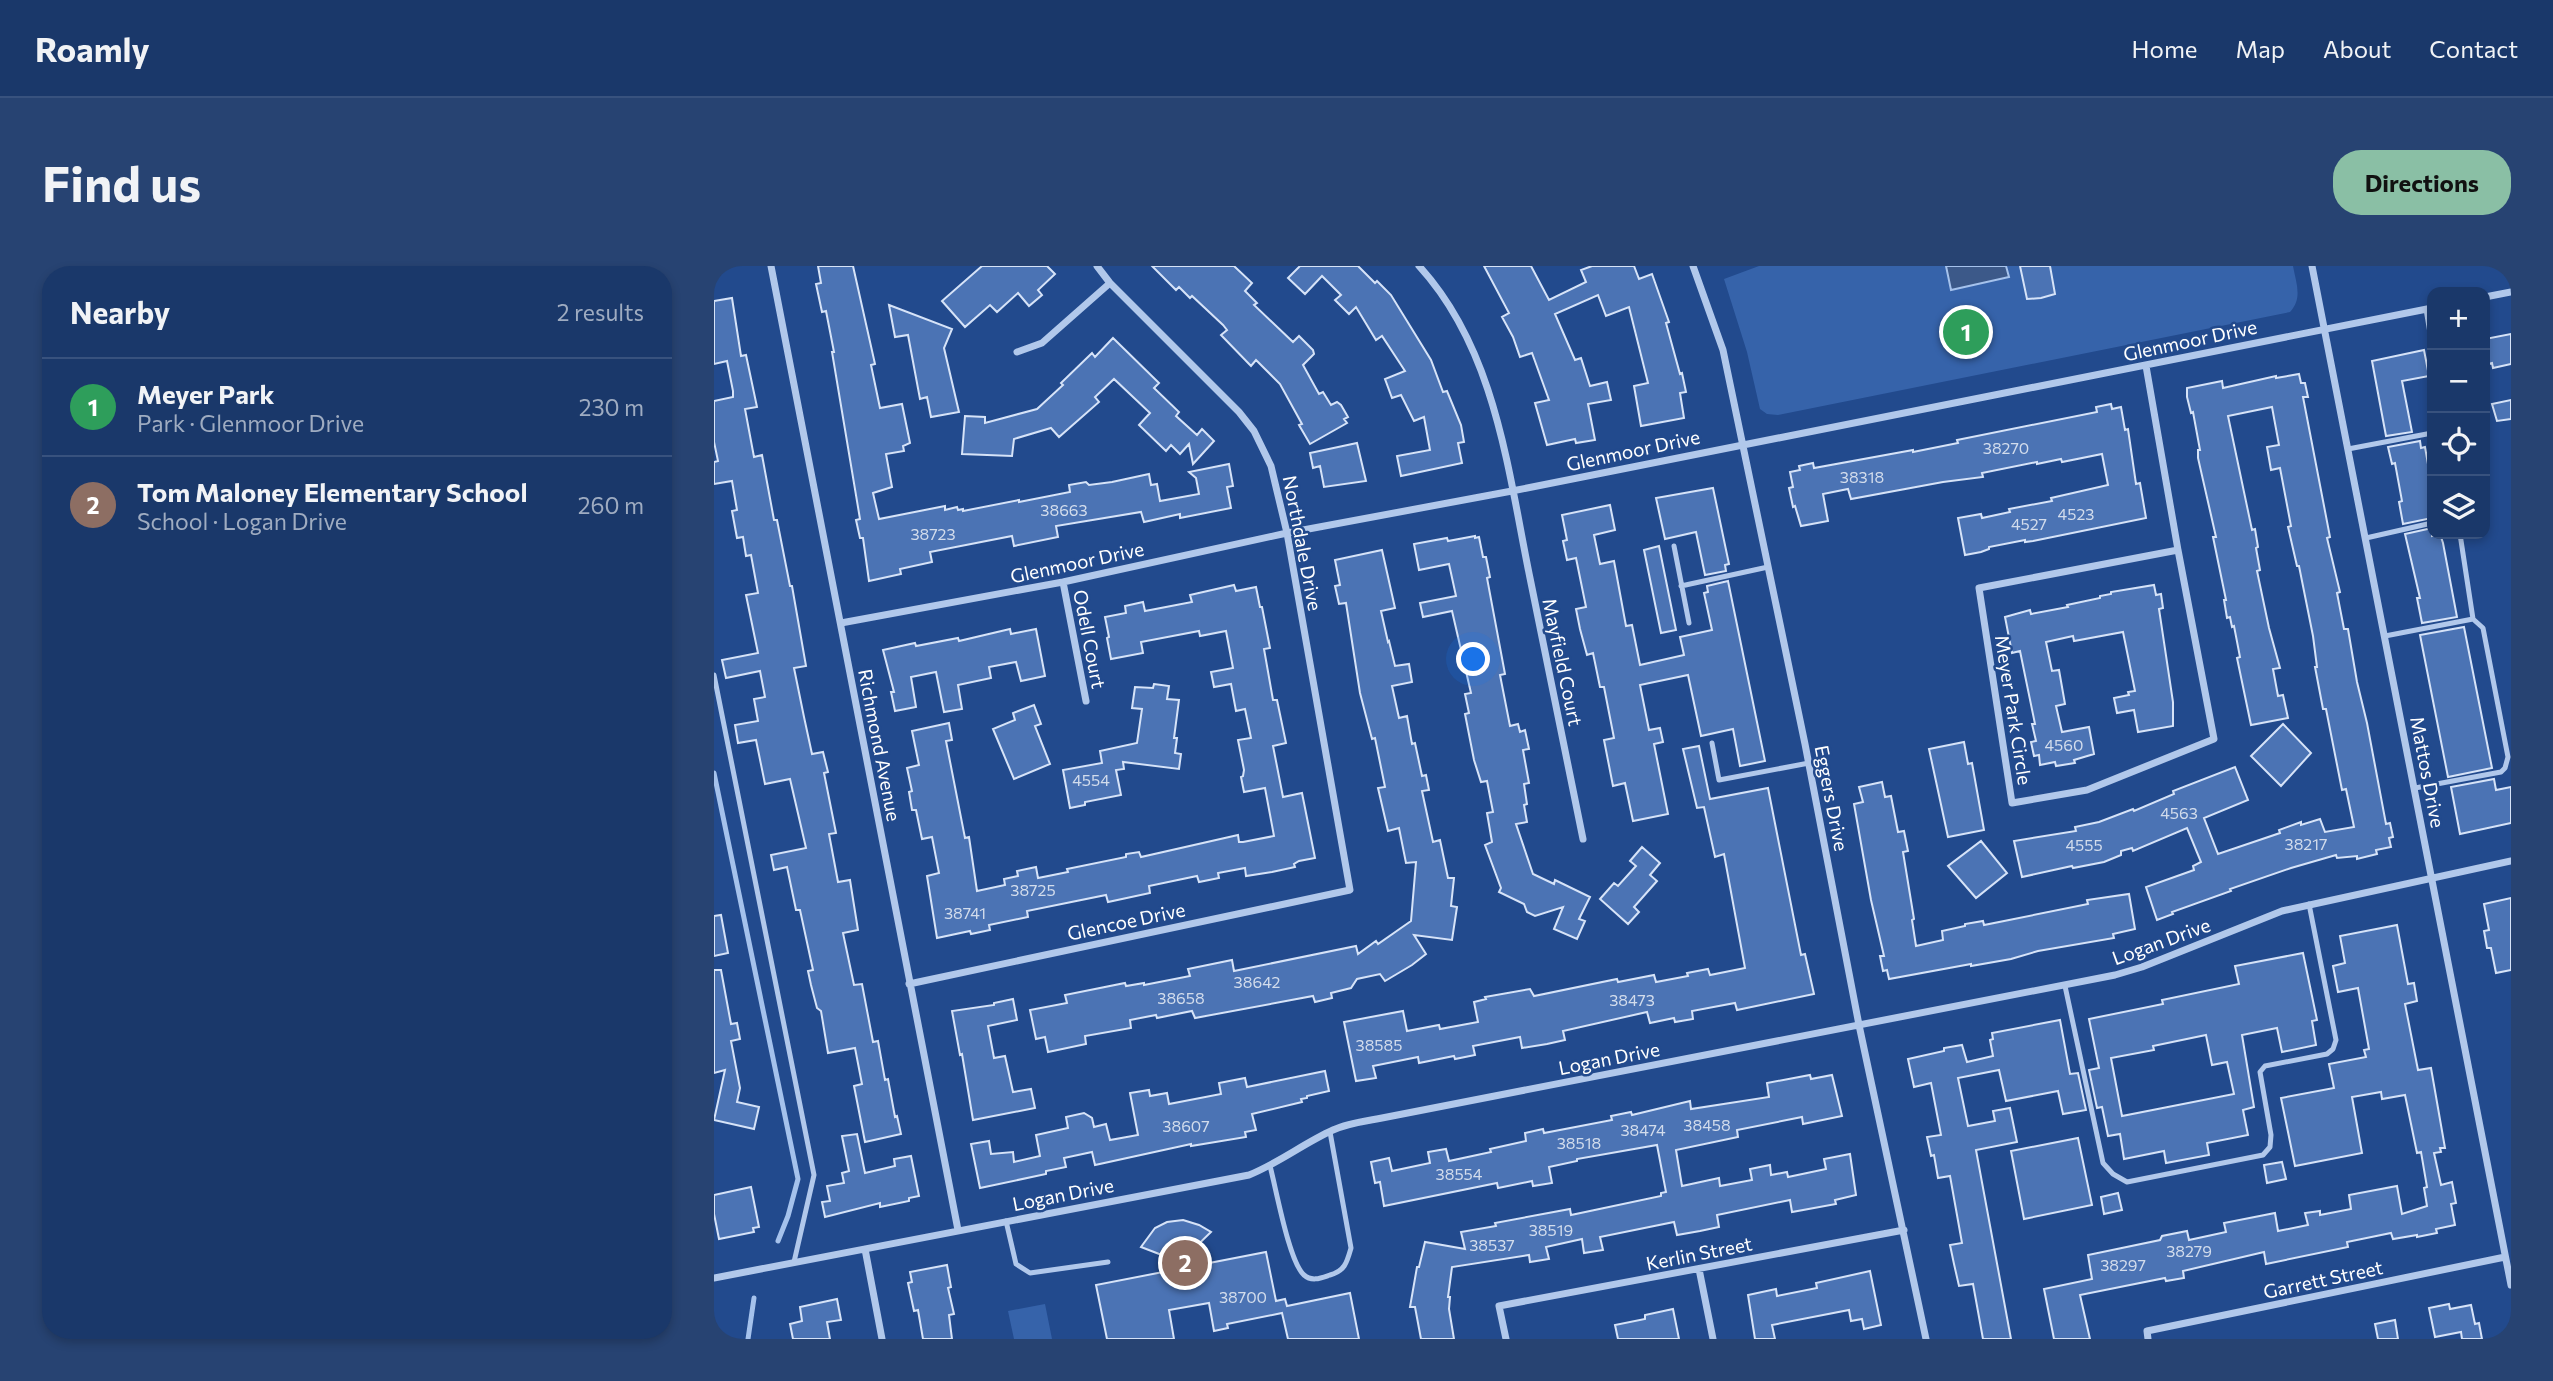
<!DOCTYPE html>
<meta charset="utf-8">
<style>
:root{--surface:#1a386a;--page:#274372;--text:#f1f3f6;--muted:#9facc1;--line:#38527e;--accent:#8abfa5}
body{margin:0;font-family:Commissioner,sans-serif;background:var(--page);color:var(--text)}
.controls{position:absolute;right:21px;top:21px;display:grid;overflow:hidden;border-radius:14px;box-shadow:0 4px 10px #0003}
.controls button{width:63px;height:63px;display:grid;place-items:center;padding:0;border:0;border-bottom:2px solid var(--line);background:var(--surface);color:var(--text);font:35px sans-serif}
.you{position:absolute;left:760px;top:394px;width:24px;height:24px;margin:-18px;border:5px solid #fff;border-radius:50%;background:#1a73e8;box-shadow:0 0 0 10px #1a73e833}
.badge{display:grid;place-items:center;width:46px;height:46px;border-radius:50%;background:var(--accent);color:#fff;font-size:23px;font-weight:700}
.pin{position:absolute;translate:-50% -50%;border:4px solid #fff;box-shadow:0 2px 7px #0006}
.list{margin:0;padding:0;list-style:none}
h2{display:flex;justify-content:space-between;align-items:center;height:91px;margin:0;padding:0 28px;font-size:30px}
h2 small{font-size:23px;font-weight:400;color:var(--muted)}
.list li{display:grid;grid-template-columns:46px 1fr auto;gap:21px;align-items:center;box-sizing:border-box;height:98px;padding:0 28px;border-top:2px solid var(--line)}
.list b{display:block;font-size:26px;white-space:nowrap}
.list p{margin:0;font-size:23px;white-space:nowrap;color:var(--muted)}
.list em{font-size:23px;font-style:normal;color:var(--muted)}
.icon{flex:none;width:38px;height:38px;fill:none;stroke:currentColor;stroke-width:2;stroke-linecap:round;stroke-linejoin:round}
.map{position:relative;flex:none;width:1797px;height:1073px;overflow:hidden;border-radius:28px}
header{display:flex;align-items:center;gap:42px;box-sizing:border-box;height:98px;padding:0 35px;background:var(--surface);border-bottom:2px solid var(--line)}
header strong{font-size:33px}
nav{display:flex;gap:38px;margin-inline-start:auto;font-size:24px}
.intro{display:flex;align-items:center;justify-content:space-between;box-sizing:border-box;height:168px;padding:0 42px}
h1{margin:0;font-size:49px}
.button{padding:18px 32px;border-radius:28px;background:var(--accent);color:#111;font-size:24px;font-weight:700}
main{display:flex;gap:42px;padding:0 42px}
aside{flex:1;background:var(--surface);border-radius:28px;box-shadow:0 4px 10px #0003}
.map>svg:first-child{display:block}
</style>
<header>
<strong>Roamly</strong>
<nav><a>Home</a><a>Map</a><a>About</a><a>Contact</a></nav>
</header>
<div class="intro"><h1>Find us</h1><a class="button">Directions</a></div>
<main>
<aside>
<h2>Nearby<small>2 results</small></h2>
<ul class="list">
<li><span class="badge" style="background:#2e9e5b">1</span><div><b>Meyer Park</b><p>Park · Glenmoor Drive</p></div><em>230 m</em></li>
<li><span class="badge" style="background:#8d6e63">2</span><div><b>Tom Maloney Elementary School</b><p>School · Logan Drive</p></div><em>260 m</em></li>
</ul>
</aside>
<div class="map">
<svg width="1797" height="1073" viewBox="0 0 1797 1073">
<rect width="100%" height="100%" fill="#224a8d"/>
<path fill="#3663aa" d="M1045,0H1579C1582,17 1589,32 1576,46L1064,149L1053,148L1046,143L1033,86L1010,13Z
M331,1038L338,1073H300L294,1045Z"/>
<path fill="#3c5989" stroke="#a5c2ec" stroke-width="2" d="M1232,0H1292L1295,11L1237,24Z"/>
<g fill="none" stroke-linecap="round" stroke-linejoin="round">
<path stroke="#a5c2ec" stroke-width="5" d="M0,507L84,913L74,950L64,975
M34,1073L40,1032"/>
</g>
<path fill="#4b73b4" stroke="#d6e3f8" stroke-width="2" fill-rule="evenodd" d="M104,0H139L161,98L157,99L166,142L188,138L196,177L189,180L190,185L172,188L178,221L159,227L165,253L231,240V244L243,241L244,244L249,243V245L305,234V236L356,226L355,219L372,216L375,219L398,216L435,208L437,219L443,218L446,235L485,228L482,212L475,206L515,198L519,220L513,221L517,242L466,252V248L430,256L427,246L342,260L344,271L300,280L298,270L216,286L218,296L186,303L187,308L155,315L149,272H146L142,254L146,253L118,86H120L112,45L108,46L102,18L107,17Z
M268,0H333L341,8L324,24L328,29L315,40L304,27L283,46L276,39L251,61L228,35Z
M438,0H520L538,17L531,25L543,37L540,39L579,76L585,70L599,84L600,88L589,99L605,128L609,126L617,139L623,136L627,139L634,151L630,153L633,157L596,178L585,159L588,158L566,118L542,94L537,100L507,69L513,64L509,59L478,30L476,32L465,21L462,24Z
M586,0H644L661,17L663,15L677,29L717,94L729,126L733,125L747,159L750,176L744,177L748,197L687,210L683,190L716,184L710,151L700,155L687,129L678,132L671,113L691,105L668,70L662,74L642,41L635,48L621,34L627,29L608,10L591,28L574,12Z
M770,0H817L835,34L872,16L867,4L878,0H920L925,13L938,8L955,56L952,57L966,108L968,107L972,126L966,127L970,152L927,160L920,120L934,117L915,41L892,50L884,29L841,48L861,94L867,92L876,120L893,116L897,134L874,138L881,174L862,177L861,173L833,179L821,137L835,134L818,87L806,91L799,71L788,51L795,47Z
M1306,0H1336L1341,28L1327,32L1313,33Z
M18,32L27,90L32,89L43,141L31,143L40,191L48,189L60,254H63L76,320H78L92,400L80,402L90,451L98,488L109,486L114,506L110,507L122,567L115,568L124,616L136,614L139,633L144,664L129,667L140,719L148,718L159,776L164,775L171,814L174,813L181,851L183,850L187,868L151,876L140,820L148,818L141,782L114,787L107,745L103,742L97,719L94,705L99,704L86,644H82L73,601L60,604L57,589L92,582L76,513L51,518L42,474L24,477L21,459L44,455L40,433L51,431L46,405L12,412L8,394L44,387L32,329L44,327L37,289L32,290L29,271L23,272L18,245L23,244L18,215L0,218V196L4,195L0,176V135L19,131V125L13,95L0,98V35Z
M175,39L238,63L230,82L245,146L217,151L213,131L206,133L194,69L181,71Z
M1797,68V98L1779,102L1778,97L1771,99V73Z
M399,72L445,117L440,122L465,146L462,150L483,169L488,163L500,175L479,198L475,178L466,188L457,179L452,185L425,159L436,147L400,113L381,131L385,136L345,171L337,162L300,173L298,190L248,188L251,150L271,151V157L323,143L349,119L347,117L378,87L381,91Z
M1710,84L1715,110L1688,115L1698,166L1672,170L1658,95Z
M1585,108L1587,117H1591L1594,131H1589L1616,271L1613,272L1626,326L1623,327L1630,363H1634L1643,416L1653,457L1672,558L1676,557L1679,571L1675,572L1677,581L1662,584L1663,588L1643,593V590L1623,592L1622,589L1577,602L1516,623L1517,625L1458,646L1459,648L1443,654L1432,621L1480,604L1479,600L1487,596L1473,562L1419,585L1418,582L1407,585V589L1390,596L1359,602L1358,600L1308,611L1300,575L1362,565L1361,561L1385,556L1419,543L1420,545L1460,528L1459,525L1521,501L1534,534L1490,552L1504,588L1566,567L1565,564L1587,556V559L1606,553L1611,566L1640,561L1632,523L1628,524L1612,443H1609L1601,401H1603L1599,370L1585,300H1583L1574,261L1577,260L1566,202L1557,204L1553,181L1565,179L1558,141L1514,150L1538,264L1541,263L1544,281L1542,282L1546,304L1543,305L1555,362L1566,402L1559,403L1564,430L1569,429L1574,452L1537,459L1523,392L1526,391L1520,360L1518,361L1516,351L1513,352L1510,334H1512L1499,271H1502L1484,192V184H1486L1479,146L1477,147L1473,131V122L1508,115L1509,122L1562,110V112Z
M1797,134V153L1783,155L1778,138Z
M1397,138L1398,143L1407,141L1411,164L1414,163L1422,218L1426,217L1432,252L1319,275L1311,276V274L1275,281V283L1267,286L1251,289L1244,252L1267,248L1268,252L1296,246L1295,243L1338,235L1337,232L1394,219L1388,188L1348,196L1347,193L1323,198V196L1268,207L1269,211L1229,216L1137,233L1134,223L1109,228L1114,255L1087,260L1081,240L1079,241L1075,222L1079,221L1076,206L1086,204L1085,200L1099,197L1100,202L1199,184V186L1244,177L1243,174L1383,146L1382,141Z
M1706,175L1707,182L1711,181L1718,221V252L1689,258L1685,236L1688,235L1681,197L1678,198L1674,181Z
M643,177L652,215L610,221L606,200L599,202L596,187Z
M999,222L1015,298L1011,299L1012,305L991,309L982,266L951,273L942,232Z
M896,239L901,264L880,269L886,298L900,295L912,360L918,359L926,399L970,389L966,371L998,364L990,327L994,326L993,320L1014,315L1051,495L1026,500L1019,463L987,470L974,409L926,419L935,464L946,462L949,476L940,478L954,548L919,555L911,517L899,520L890,474L900,472L890,421H886L879,387L873,389L866,363L862,343L872,341L862,292L853,294L849,275L853,274L848,249Z
M1718,262V270L1726,268L1729,277L1743,351L1708,357L1703,332H1706L1691,268Z
M761,270V272L765,271L769,291H772L776,311L773,312L791,408L786,409L796,460L804,458L806,466L811,464L815,483L809,484L815,517L810,518L813,538L810,539L813,556L802,558L819,608L840,618L841,614L876,631L865,653L871,655L863,673L840,663L849,641L821,650L813,646L810,638L785,626L787,622L771,579L778,576L773,547L779,546L773,515L767,516L760,494L751,448L755,447L751,428L757,427L738,345L709,351L706,337L742,330L735,298L705,304L700,278L733,272L734,275Z
M945,280L962,364L947,367L930,284Z
M668,284L681,342L667,345L674,376L675,375L681,400L695,398L698,416L678,420L685,452L693,450L698,478L701,477L708,510L712,509L715,524L708,525L719,576L726,574L734,612H740L737,640L743,641L738,674L700,669L712,688L698,699L671,715L666,708L643,713L637,722L617,727L618,732L601,736L599,730L481,752L478,745L443,752L442,749L416,754L417,762L371,770L372,778L334,786L331,771L322,773L316,744L353,737L351,729L411,717L412,720L430,717V719L476,710L474,703L518,694L520,705L642,680L644,688L662,675L664,678L697,655L702,596L692,597L685,562L674,565L664,522L671,521L661,472L658,473L646,427L632,337L625,338L621,320L626,319L621,294Z
M520,319L522,325L542,321L546,341H548L556,382L550,383L559,434H563L572,477L559,480L569,531L588,527L601,592L585,595L580,598L581,601L558,606L532,610L531,602L504,607L505,612L485,616L483,610L435,620L436,627L394,636L392,629L313,645L314,651L275,659L276,664L257,668L256,665L223,672L213,610L225,607L218,571L208,573L202,544H198L195,526L198,525L193,502L205,499L198,465L235,457L238,474L232,475L251,572L255,571L263,625L291,619L290,613L304,610L303,605L322,601L324,612L354,606L353,603L412,591V588L425,586L427,591L524,569L525,576H529L560,570L551,522L530,526L527,511L529,510L530,504L524,474L537,472L531,443L522,445L517,418L500,421L497,406L519,402L512,365L486,370L485,365L427,376L429,387L397,393L393,372L395,371L391,351L412,347L411,340L429,336L431,345L478,336L476,329Z
M1440,319L1442,329L1447,328L1449,342L1445,343L1459,436V460L1424,466L1420,444L1403,447L1400,432L1415,429L1414,426L1421,425L1409,366L1360,375L1359,370L1332,376L1338,405L1345,404L1351,438L1342,440L1348,466L1375,461L1380,488L1360,494L1361,497L1342,500L1341,496L1326,499L1325,489L1320,490L1317,476L1322,475L1318,458H1321L1306,385L1298,387L1291,351L1316,344L1317,348L1354,341L1353,339L1386,332V330L1397,328V326Z
M1750,361L1778,502L1734,511L1706,369Z
M296,363L297,368L322,363L331,410L307,415L302,396L275,401L277,412L244,419L248,443L230,446L222,406L197,411L202,441L181,445L177,426H180L169,384L201,377L202,380L244,372L245,375Z
M440,418L455,420L453,433L465,434L460,472H463L461,487L467,488L465,503L409,496L410,503L402,504L407,529L371,536V539L356,542L349,504L388,497L386,485L423,477L428,443L418,442L421,421L439,422Z
M320,439L327,458L321,460L336,498L300,513L279,463L301,454L299,447Z
M1569,458L1597,487L1567,520L1537,490Z
M1250,476L1254,498L1258,497L1270,564L1234,571L1215,483Z
M985,480L996,533L1054,522L1087,689L1091,688L1100,728L1023,744L1021,737L978,745L979,753L961,756L960,752L936,757L933,746L849,765L851,774L833,778L808,782L806,771L759,780L761,789L741,793L740,790L705,797L704,791L659,800L662,812L642,815L630,756L689,745L693,765L725,759L726,763L764,756L760,736L772,733L771,731L816,723L820,730L903,713L904,716L940,709L942,716L974,710L973,707L994,703L996,709L1031,702L1010,588L1001,591L990,541L983,542L969,483Z
M1780,513L1782,524L1797,521V557L1746,568L1737,521Z
M1168,516L1171,531L1177,530L1184,566L1190,565L1194,585L1189,586L1200,653L1198,654L1202,680L1229,674L1228,665L1251,660V658L1269,655L1270,659L1374,638L1373,634L1415,628L1421,663L1399,668L1400,672L1324,685L1297,693L1257,700V698L1175,713L1173,704L1169,705L1166,690H1170L1157,634L1140,538L1149,536L1145,521Z
M1267,575L1293,607L1262,632L1234,600Z
M928,581L946,597L936,609L943,615L920,641L925,646L914,658L886,633L900,617L904,620L922,600L916,595Z
M1797,632V704L1782,707L1777,682H1773L1770,665L1775,664L1770,638Z
M7,649L14,687L0,690V650Z
M1683,659L1694,718L1700,717L1703,735L1691,738L1704,804L1717,802L1731,882H1726L1727,886L1720,887L1727,919L1738,916L1742,937L1737,938L1741,959L1722,963L1723,967L1703,971V969L1679,973L1677,967L1633,976L1634,981L1552,998L1550,986L1469,1005L1470,1012L1452,1015L1451,1012L1366,1029L1376,1073H1340L1330,1023L1378,1013L1374,989L1446,974L1448,970L1473,965L1475,974L1512,966L1510,957L1561,947L1564,965L1594,959L1591,947L1606,945V949L1637,943L1635,929L1683,920L1688,948L1713,940L1710,922L1713,921L1707,886L1703,887L1691,829L1668,833L1667,826L1638,831L1648,887L1581,900L1567,832L1620,822L1615,798L1652,791L1650,784L1655,783L1644,722L1624,726L1619,700L1631,697L1626,670Z
M1589,687L1603,754L1598,755L1602,779L1568,786L1563,762L1528,769L1540,841L1529,844L1534,869L1493,877L1495,889L1452,897L1450,885L1410,893L1406,868L1394,870L1388,841L1383,842L1375,804L1385,802L1375,753L1449,738L1448,734L1525,718L1521,700ZM1492,769L1498,799L1513,796L1520,828L1408,850L1397,792L1440,784L1439,780Z
M0,704H7L17,758L23,757L26,773L17,775L26,822L23,836L45,841L40,863L0,854L11,804L0,807Z
M299,733L303,754L274,760L280,792L291,790L299,826L317,823L321,842L259,854L248,788L246,789L238,745L280,739V737Z
M1346,754L1356,808L1364,807L1372,844L1349,848L1344,825L1292,835L1285,804L1244,812L1254,860L1281,855L1279,845L1296,842L1303,876L1262,884L1297,1073H1269L1259,1018L1245,1020L1240,998L1236,979L1248,977L1236,910L1224,912L1220,889L1217,890L1213,871L1227,869L1217,817L1200,821L1194,793L1230,785V782L1248,779L1253,796L1279,790L1276,774L1279,773L1278,767Z
M611,805L615,825L593,830V832L587,833L588,836L538,848L542,864L531,866L532,871L477,880V878L381,899L378,886L350,892L352,901L332,905V908L266,922L257,878L275,875L277,888L299,886L300,896L326,890L322,869L354,862L352,851L370,847L378,852L380,861L392,858L396,874L424,869L416,827L435,824L436,830L453,827L455,838L507,828L505,817L531,812L533,821Z
M1096,809L1097,813L1118,809L1128,850L1089,858L1088,851L1023,864L1024,871L962,884L968,920L1005,912L1006,920L1038,914L1036,903L1056,899L1057,909L1073,906L1074,911L1112,903L1110,893L1136,888L1142,929L1121,934L1122,938L1078,946L1076,934L1003,949L1005,961L986,965L963,969L960,956L886,971L889,984L870,987L868,973L832,981L835,993L816,996L815,989L738,1001L734,1031H736L735,1043L740,1073H707L701,1041H696L703,1001H705L711,976L751,983L747,966L782,960L781,957L856,943L857,949L947,930V927L952,926L943,879L863,893V895L835,901L838,917L819,920L818,915L784,922L783,917L670,940L666,916L661,917L657,896L675,892L678,905L716,897L714,886L732,883L735,895L777,886L776,883L812,875L811,867L829,863L830,867L898,854L897,850L917,846L918,849L976,835L977,843L1055,831L1053,817Z
M143,868L151,907L181,900L180,893L197,890L205,930L195,932V935L166,941V937L111,951L108,936L116,935L113,920L130,917L128,907L135,905L128,870Z
M1364,872L1378,939L1310,953L1297,885Z
M1568,896L1572,913L1553,917L1550,899Z
M37,921L45,961L39,962L40,966L5,973L0,948V929Z
M1404,927L1408,944L1390,948L1387,931Z
M469,954L485,959L497,966L466,996L427,981L441,962L453,956Z
M552,986L562,1035L571,1033L573,1040L636,1027L645,1073H574L568,1047L513,1058L514,1062L500,1065L495,1037L455,1044L460,1073H393L382,1019Z
M233,999L237,1021L234,1022L240,1048L235,1049L238,1073H209L204,1044L200,1045L194,1017L198,1016L196,1006Z
M1156,1005L1167,1059L1150,1063L1148,1053L1137,1055L1135,1044L1058,1059L1061,1073H1041L1034,1029L1062,1023L1063,1030L1103,1022L1102,1017Z
M123,1033L127,1054L113,1056L116,1073H79L76,1058L88,1055L86,1041Z
M1735,1038L1736,1043L1757,1039L1761,1058L1765,1057L1768,1073H1748L1747,1066L1721,1071L1715,1042Z
M959,1043L965,1073H904L901,1059L931,1053V1049Z
M1681,1054L1684,1073H1664L1661,1058Z"/>
<g fill="none" stroke-linecap="round" stroke-linejoin="round">
<path stroke="#b1c8eb" stroke-width="5" d="M1712,43L1718,79
M1634,183L1718,167
M1746,268L1759,353
M1652,272L1718,257
M960,280L975,357
M967,320L1054,301
M1671,370L1759,353L1769,362L1794,491L1791,502L1787,506L1701,522
M0,409L100,909L80,996
M998,477L1005,514L1095,497
M1351,720L1389,897L1399,908L1413,916L1549,889L1556,881L1557,869L1546,806L1551,800L1613,788L1619,783L1622,774L1595,638
M556,900C562,922 575,996 590,1009C598,1016 607,1012 616,1009C631,1005 633,996 637,982L616,866
M292,955L302,998L316,1007L394,996"/>
<path stroke="#b1c8eb" stroke-width="7" d="M57,0L244,964
M705,0C782,84 794,205 816,312C833,399 851,486 869,573
M979,0L1009,84L1091,478L1145,759L1212,1073
M1598,0L1797,1019
M1771,31L1797,26
M303,86L328,77L396,17
M1432,100L1464,284
M1464,284L1500,473L1373,524L1298,537L1265,322Z
M349,316L372,435
M127,357L349,316L573,267L798,225L1718,42
M195,718L636,624L573,267L557,200L540,165L525,146L396,17L383,0
M151,983L168,1073
M985,1003L999,1073
M0,1012L535,909C565,897 590,877 619,864C634,857 652,855 668,852L1401,709L1428,701L1568,645L1797,595
M792,1073L785,1040L1190,964
M1434,1073L1433,1065L1791,991"/>
</g>
<g text-anchor="middle" dominant-baseline="central" stroke-width="5" stroke-linejoin="round" paint-order="stroke">
<g font-size="16" fill="#d2dcec">
<text x="1292" y="181">38270</text>
<text x="1148" y="210">38318</text>
<text x="350" y="243">38663</text>
<text x="1362" y="247">4523</text>
<text x="1315" y="257">4527</text>
<text x="219" y="267">38723</text>
<text x="1350" y="478">4560</text>
<text x="377" y="513">4554</text>
<text x="1465" y="546">4563</text>
<text x="1592" y="577">38217</text>
<text x="1370" y="578">4555</text>
<text x="319" y="623">38725</text>
<text x="251" y="646">38741</text>
<text x="543" y="715">38642</text>
<text x="467" y="731">38658</text>
<text x="918" y="733">38473</text>
<text x="665" y="778">38585</text>
<text x="993" y="858">38458</text>
<text x="472" y="859">38607</text>
<text x="929" y="863">38474</text>
<text x="865" y="876">38518</text>
<text x="745" y="907">38554</text>
<text x="837" y="963">38519</text>
<text x="778" y="978">38537</text>
<text x="1475" y="984">38279</text>
<text x="1409" y="998">38297</text>
<text x="529" y="1030">38700</text>
</g>
<g font-size="19" fill="#fff" stroke="#224a8d">
<text transform="translate(1476 74) rotate(-12)">Glenmoor Drive</text>
<text transform="translate(919 184) rotate(-12)">Glenmoor Drive</text>
<text transform="translate(589 277) rotate(79)">Northdale Drive</text>
<text transform="translate(363 296) rotate(-12)">Glenmoor Drive</text>
<text transform="translate(376 373) rotate(79)">Odell Court</text>
<text transform="translate(849 396) rotate(78)">Mayfield Court</text>
<text transform="translate(1300 444) rotate(81)">Meyer Park Circle</text>
<text transform="translate(166 479) rotate(79)">Richmond Avenue</text>
<text transform="translate(1714 506) rotate(79)">Mattos Drive</text>
<text transform="translate(1118 532) rotate(79)">Eggers Drive</text>
<text transform="translate(412 655) rotate(-12)">Glencoe Drive</text>
<text transform="translate(1447 675) rotate(-20)">Logan Drive</text>
<text transform="translate(895 792) rotate(-11)">Logan Drive</text>
<text transform="translate(349 928) rotate(-11)">Logan Drive</text>
<text transform="translate(985 987) rotate(-11)">Kerlin Street</text>
<text transform="translate(1609 1013) rotate(-12)">Garrett Street</text>
</g>
</g>
</svg>
<div class="controls">
<button>+</button>
<button>−</button>
<button><svg class="icon" aria-label="locate" viewBox="0 0 24 24"><circle cx="12" cy="12" r="6"/><path d="M12 2v4M12 18v4M2 12h4M18 12h4"/></svg></button>
<button><svg class="icon" aria-label="layers" viewBox="0 0 24 24"><path d="M12 4l9 5-9 5-9-5zM3 14l9 5 9-5"/></svg></button>
</div>
<div class="you"></div>
<div class="pin badge" style="left:1252px;top:66px;background:#2e9e5b">1</div>
<div class="pin badge" style="left:471px;top:997px;background:#8d6e63">2</div>
</div>
</main>
